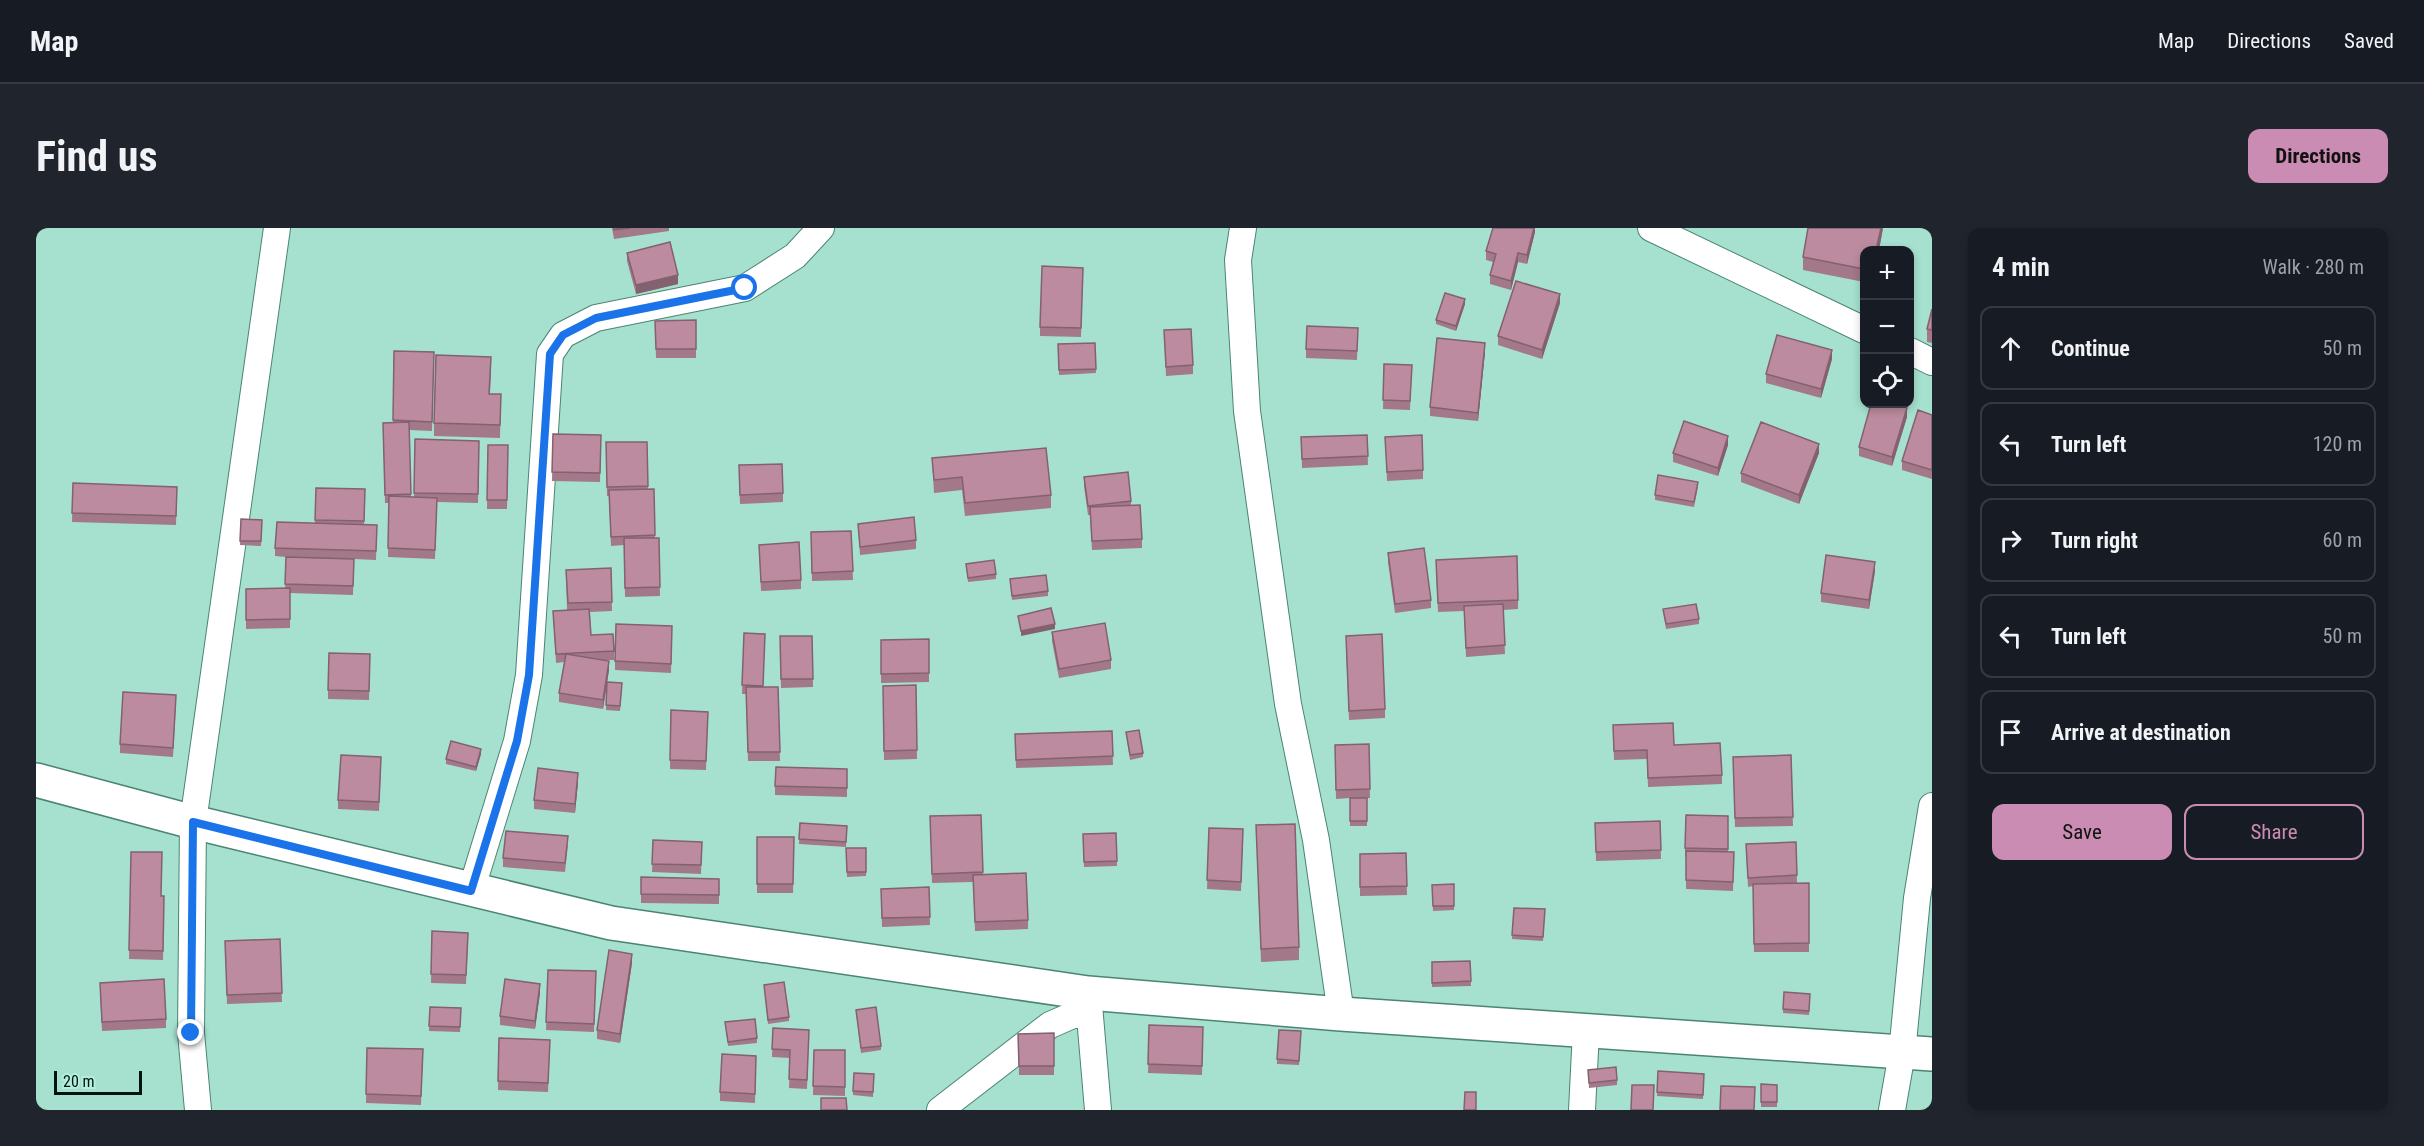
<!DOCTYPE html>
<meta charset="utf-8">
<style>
:root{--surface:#171b24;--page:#20242c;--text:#f1f3f6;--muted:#9ea1a6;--line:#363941;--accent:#ca8cb2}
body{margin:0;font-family:"Roboto Condensed",sans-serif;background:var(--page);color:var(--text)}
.controls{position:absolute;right:18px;top:18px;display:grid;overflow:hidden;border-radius:12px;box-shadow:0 3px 9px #0003}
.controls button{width:54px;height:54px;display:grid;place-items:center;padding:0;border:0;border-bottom:2px solid var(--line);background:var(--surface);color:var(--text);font:30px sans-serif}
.scale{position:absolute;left:18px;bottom:15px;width:88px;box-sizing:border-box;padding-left:6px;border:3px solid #00130d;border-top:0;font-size:16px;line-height:21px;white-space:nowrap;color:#00130d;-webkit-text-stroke:4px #b2efdc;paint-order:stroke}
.stop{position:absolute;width:18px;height:18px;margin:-14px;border:4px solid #1a73e8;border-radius:50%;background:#fff}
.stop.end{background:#1a73e8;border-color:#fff;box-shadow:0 2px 6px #0008}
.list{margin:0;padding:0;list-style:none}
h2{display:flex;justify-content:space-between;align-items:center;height:78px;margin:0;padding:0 24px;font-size:26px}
h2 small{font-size:20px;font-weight:400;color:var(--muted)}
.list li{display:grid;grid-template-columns:39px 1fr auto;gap:18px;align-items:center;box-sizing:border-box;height:84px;margin:0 12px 12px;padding:0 12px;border:2px solid var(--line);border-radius:12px}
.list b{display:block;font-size:22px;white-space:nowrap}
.list em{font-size:20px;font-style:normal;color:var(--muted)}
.actions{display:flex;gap:12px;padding:18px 24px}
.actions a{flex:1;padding:14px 0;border:2px solid var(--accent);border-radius:12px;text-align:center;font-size:21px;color:var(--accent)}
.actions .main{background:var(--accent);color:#111}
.icon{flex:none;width:33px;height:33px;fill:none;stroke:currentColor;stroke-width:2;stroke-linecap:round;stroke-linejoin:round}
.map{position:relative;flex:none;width:1896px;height:882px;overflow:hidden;border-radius:12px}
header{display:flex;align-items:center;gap:36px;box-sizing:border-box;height:84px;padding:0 30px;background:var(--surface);border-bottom:2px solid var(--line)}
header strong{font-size:28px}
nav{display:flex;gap:33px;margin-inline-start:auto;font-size:21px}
.intro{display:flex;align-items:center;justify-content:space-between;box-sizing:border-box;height:144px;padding:0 36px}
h1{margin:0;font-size:42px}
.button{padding:15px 27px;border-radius:12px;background:var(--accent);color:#111;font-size:21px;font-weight:700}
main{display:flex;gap:36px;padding:0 36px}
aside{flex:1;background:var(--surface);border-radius:12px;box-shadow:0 3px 9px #0003}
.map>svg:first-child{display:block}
</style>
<header>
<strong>Map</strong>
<nav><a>Map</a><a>Directions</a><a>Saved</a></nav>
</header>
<div class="intro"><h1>Find us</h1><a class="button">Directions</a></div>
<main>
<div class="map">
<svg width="1896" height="882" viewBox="0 0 1896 882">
<rect width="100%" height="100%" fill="#a6e1cf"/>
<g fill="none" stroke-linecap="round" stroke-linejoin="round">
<g stroke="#4b8474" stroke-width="28">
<path id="minor" d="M1207,0L1202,32L1211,183L1252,476L1280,612L1305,786
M1615,0L1828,102
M1874,123L1896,134
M435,663L481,513L493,447L514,126L527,107L560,90L709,60L759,28L785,0
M1052,765L1062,882
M162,882L155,805L157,594L241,0
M904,882L1014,797L1053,780
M1546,882L1550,803
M1856,882L1866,825L1881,670L1896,578"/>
</g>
<g stroke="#4b8474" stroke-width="36">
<path id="tertiary" d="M0,552L157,594L575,695L1052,765L1305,786L1896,826"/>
</g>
<use href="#minor" stroke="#fff" stroke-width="26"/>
<use href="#tertiary" stroke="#fff" stroke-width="33"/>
</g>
<path fill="#a37889" d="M576,0H633V3L578,11Z
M1499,0V4L1491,36L1482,34L1475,62L1454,56V47L1457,34L1450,32V23Z
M1847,0L1843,22H1828V54L1767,42V29Z
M591,25L642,56L600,66L591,33Z
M1047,40L1045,109L1004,108V99Z
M1524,75L1506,131L1462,117V108Z
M1429,76L1420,103L1400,96V92Z
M1896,81V115L1891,114V101Z
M619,93L660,121V130H620Z
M1322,100L1321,132L1270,130V121Z
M1128,102L1157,137V146L1130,148Z
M1059,115L1060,145L1023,147L1022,116Z
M358,123L398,124L396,203L373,202L375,269H378L379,211L443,213L442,275L401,274L399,331L352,329L353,275H349L347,195H357Z
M1449,124L1442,193L1394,188V179Z
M1796,131L1785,170L1730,155V146Z
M1348,136L1376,137L1374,182L1347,181Z
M455,142L454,166H465L464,210L398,208V195Z
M1896,187V251L1866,242V233Z
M1871,189L1856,238L1823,228V219Z
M517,206L565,207L564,254L516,253Z
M1331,207L1332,237L1266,240L1265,209Z
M1349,209L1387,242V251L1351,253Z
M570,214L612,258V261H618L619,310H623L624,368L589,369L588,317L575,318L573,268H571Z
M452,217H472L471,281H451Z
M1692,217L1682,248L1637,234V225Z
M1783,225L1763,276L1705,254V245Z
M896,230L1015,267V280L929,288L926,262L898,265Z
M703,246L747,265V274L704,276Z
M1048,249L1095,273V278L1106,311V320L1056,322L1054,287H1052L1048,258Z
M37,255L141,259L140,297L36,294Z
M1662,259L1658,279L1619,272V267Z
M280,260L329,261L328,297H341L340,332L318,331L317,367L254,365V400L210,401V361L249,360L250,329L239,328V320L279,295Z
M205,291L226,292L225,318L204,317Z
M822,296L880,312V321L824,327Z
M815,303L817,352L776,353L775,304Z
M723,317L765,352V361L725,363Z
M1352,325L1395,372V380L1359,385L1352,334Z
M930,336L960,346V351L932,354Z
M575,340L576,383L554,384L555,407L578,423V432H570L573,442L567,481L523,474V465L528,434L520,435L517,383L531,382L530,342Z
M1400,341L1482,372V381L1467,382L1469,426L1430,429L1428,383L1402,384Z
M1839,343L1833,381L1785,374V365Z
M974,351L1012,363V368L976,372Z
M1627,381L1663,391V396L1630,401Z
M636,398L635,445L579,442V433Z
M1016,404L1075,432V441L1023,450L1016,413Z
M708,405L729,406L727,459H742L744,533H712L710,466H706Z
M744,408H776L777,459L745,460Z
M893,411V454L845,455V412Z
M1310,417L1349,481V490L1313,492Z
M334,426L333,472L292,471V462Z
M571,454L586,459L584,483L570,482Z
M880,457L881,531L848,532L847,458Z
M140,476L137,529L84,525V516Z
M635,482L672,484L670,542L634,541Z
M1577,497L1686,547V556L1612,559L1611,531L1578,532Z
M1076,503L1077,537L980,540L979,506Z
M1090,504L1107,525V529L1094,532Z
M1333,516L1334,570H1323H1331V598H1314V570L1300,571L1299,517Z
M445,526L440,543L410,536V531Z
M1755,527L1757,598L1699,599L1697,529Z
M345,537L343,583L302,581V572Z
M811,541V569L739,567V558Z
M542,554L539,585L498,581V572Z
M945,587L947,647L992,692V701L939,703L937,654L896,655L894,588Z
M1692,588V624H1698L1697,663L1650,661V629H1649V620Z
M1624,593L1625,631L1560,633L1559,595Z
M764,595L811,598L810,619L763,616Z
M1220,597L1263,719V732L1225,734Z
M1173,600L1207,601L1205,663L1171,661Z
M1080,605L1081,638L1048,639L1047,606Z
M721,609H758L757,665H721Z
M617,612L666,614L665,646L616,644Z
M1760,614L1761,655H1773V724H1718L1717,658L1712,659L1710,616Z
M532,617L529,644L467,639V630Z
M810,620H830V648L811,649Z
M95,624L125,668H128L127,732L93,731Z
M1370,625L1371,667L1324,668V626Z
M605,649L683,651V676L605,675Z
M1418,656V682L1397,683L1396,657Z
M893,659L894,697L846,699L845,661Z
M1478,680L1509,681L1507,713L1476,711Z
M396,703L432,714L430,756L395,755Z
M244,711L246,774L191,776L189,713Z
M1434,733L1435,758L1396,759V734Z
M596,735L584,815L561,811V802Z
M512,742L560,743L558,804L510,802Z
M728,757L753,789V793L732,796Z
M64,764L130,791V800L66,803Z
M1748,764L1774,766L1773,787L1747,785Z
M504,765L499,801L464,797V788Z
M394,779L425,780L424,804L393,803Z
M820,782L845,818V822L825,825Z
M689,794L721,810V815L692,818Z
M1113,797L1167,799L1166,847L1112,845Z
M737,800L773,802L771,861L753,860L754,830L736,829Z
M1265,803L1263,837L1241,836V831Z
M1018,805V847H983L982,806Z
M463,810L514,812L512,864L462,862Z
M331,820L387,821L385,877L330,875Z
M778,822H809V868L777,867Z
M720,828L719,875L684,873V864Z
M1552,842L1581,852V857L1553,860Z
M1622,843L1668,846L1667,871L1621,868Z
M838,846L837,869L817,867V863Z
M1725,856L1741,857V879H1725Z"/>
<path fill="#84616f" d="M1498,0H1499V4L1491,36V27Z
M1845,0H1847L1843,22H1840Z
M1482,25V34L1475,62V53Z
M642,47V56L600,66V57Z
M1524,66V75L1506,131V122Z
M1429,71V76L1420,103V98Z
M1449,115V124L1442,193V185Z
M1796,122V131L1785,170V161Z
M1871,180V189L1856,238V229Z
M1692,208V217L1682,248V240Z
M1783,216V225L1763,276V267Z
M1839,334V343L1833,381V372Z
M1019,396V401L985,408V403Z
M573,433V442L567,481V472Z
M445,521V526L440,543V539Z
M542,545V554L539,585V576Z
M596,726V735L584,815V806Z
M504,756V765L499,801V793Z"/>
<path fill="#bd8b9f" stroke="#84616f" stroke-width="1.5" d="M578,0H594L578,2Z
M1457,0H1498L1491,27L1482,25L1475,53L1454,47L1460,26L1450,23Z
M1772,0H1845L1840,22H1828V41L1767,29Z
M634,14L642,47L600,57L591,25Z
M1006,38L1047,40L1045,100L1004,99Z
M1480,53L1524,66L1506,122L1462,108Z
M1409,65L1429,71L1420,98L1400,92Z
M1896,81V102L1891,101Z
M660,92V121H620L619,93Z
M1271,98L1322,100L1321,123L1270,121Z
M1155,101L1157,137L1130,139L1128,102Z
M1741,107L1796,122L1785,161L1730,146Z
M1401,110L1449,115L1442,185L1394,179Z
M1059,115L1060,141L1023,142L1022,116Z
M358,123L398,124L396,194L357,192Z
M400,127L455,129L453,166H465L464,197L398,195Z
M1348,136L1376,137L1374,173L1347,172Z
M1835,176H1857L1871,180L1856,229L1823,219Z
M1882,182L1896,187V242L1866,233Z
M1648,193L1692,208L1682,240L1637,225Z
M373,194L375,266L349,267L347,195Z
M1725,194L1783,216L1763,267L1705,245Z
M517,206L565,207L564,245L516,244Z
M1331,207L1332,228L1266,231L1265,209Z
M1386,207L1387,242L1351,244L1349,209Z
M379,211L443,213L442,266L378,265Z
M570,214H611L612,258L571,259Z
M452,217H472L471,272H451Z
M1010,220L1015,267L929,275L926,249L898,252L896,230Z
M746,236L747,265L704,267L703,237Z
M1092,244L1095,273L1052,278L1048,249Z
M1622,247L1662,254L1658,274L1619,267Z
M37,255L141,259L140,288L36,285Z
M280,260L329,261L328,293L279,292Z
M618,261L619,307L575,309L573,262Z
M353,268L401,270L399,322L352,320Z
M1104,277L1106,311L1056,313L1054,279Z
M878,289L880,312L824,319L822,296Z
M205,291L226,292L225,313H204Z
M241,294L341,297L340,323L239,320Z
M815,303L817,343L776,345L775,304Z
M588,310H623L624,359L589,360Z
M763,314L765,352L725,354L723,317Z
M1388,320L1395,372L1359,376L1352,325Z
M1790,327L1839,334L1833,372L1785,365Z
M1481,328L1482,372L1402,375L1400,332Z
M250,329L318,331L317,358L249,356Z
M958,332L960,346L932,350L930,336Z
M575,340L576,374L532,375L530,342Z
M1010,347L1012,363L976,368L974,351Z
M254,360V391L210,392V361Z
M1467,376L1469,417L1430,420L1428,378Z
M1660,376L1663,391L1630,396L1627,381Z
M1015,380L1019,396L985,403L982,388Z
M553,381L555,407L577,406L578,423L520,426L517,383Z
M1069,395L1075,432L1023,441L1016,404Z
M580,396L636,398L635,436L579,433Z
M708,405L729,406L727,458L706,457Z
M1346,406L1349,481L1313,483L1310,408Z
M744,408H776L777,451H745Z
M893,411V445L845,446V412Z
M293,425L334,426L333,463L292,462Z
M530,426L573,433L567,472L523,465Z
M571,454L586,455L584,478L570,477Z
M880,457L881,522L848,523L847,458Z
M710,459H742L744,524H712Z
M87,464L140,467L137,520L84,516Z
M635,482L672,484L670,533L634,532Z
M1637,495L1638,517L1684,515L1686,547L1612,550L1611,522L1578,523L1577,497Z
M1103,502L1107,525L1094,527L1090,504Z
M1076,503L1077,528L980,532L979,506Z
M415,513L445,521L440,539L410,531Z
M1333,516L1334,561L1300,562L1299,517Z
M305,527L345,529L343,574L302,572Z
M1755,527L1757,589L1699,590L1697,529Z
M740,539L811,541V560L739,558Z
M502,540L542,545L539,576L498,572Z
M1314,570H1331V593H1314Z
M945,587L947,644L896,646L894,588Z
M1650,587L1692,588V621L1649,620Z
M1624,593L1625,622L1560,624L1559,595Z
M764,595L811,598L810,614L763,611Z
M1259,596L1263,719L1225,721L1220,597Z
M1173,600L1207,601L1205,654L1171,652Z
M470,603L532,608L529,635L467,630Z
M1080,605L1081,633L1048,634L1047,606Z
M721,609H758L757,656H721Z
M617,612L666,614L665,637L616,636Z
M1760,614L1761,647L1712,650L1710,616Z
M810,620H830V644H811Z
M1650,623L1698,624L1697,654L1650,652Z
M95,624H126L125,668H128L127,723L93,722Z
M1370,625L1371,658L1324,659V626Z
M990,645L992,692L939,694L937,647Z
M605,649L683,651V667L605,666Z
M1773,655V715L1718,716L1717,656Z
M1418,656V678H1397L1396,657Z
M893,659L894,689L846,690L845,661Z
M1478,680L1509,681L1507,709L1476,707Z
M396,703L432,705L430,747L395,746Z
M244,711L246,765L191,767L189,713Z
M573,722L596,726L584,806L561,802Z
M1434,733L1435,753L1396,755V734Z
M512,742L560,743L558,796L510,794Z
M128,751L130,791L66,794L64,755Z
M469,751L504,756L499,793L464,788Z
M748,754L753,789L732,792L728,757Z
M1748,764L1774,766L1773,783L1747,781Z
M394,779L425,780L424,799L393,798Z
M840,779L845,818L825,820L820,782Z
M719,791L721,810L692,814L689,794Z
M1113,797L1167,799L1166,838L1112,836Z
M737,800L773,802L771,852L753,851L754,822L736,821Z
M1243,802L1265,803L1263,833L1241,831Z
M1018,805V838H983L982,806Z
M463,810L514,812L512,855L462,853Z
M331,820L387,821L385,868L330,866Z
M778,822H809V859L777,858Z
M686,826L720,828L719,866L684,864Z
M1580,839L1581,852L1553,855L1552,842Z
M1622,843L1668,846L1667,867L1621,864Z
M818,845L838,846L837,864L817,863Z
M1725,856L1741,857V874H1725Z
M1596,857H1618L1617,882H1595Z
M1685,858L1719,859L1718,882H1684Z
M1429,864H1440V882H1428Z
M785,870H810L811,882H785Z"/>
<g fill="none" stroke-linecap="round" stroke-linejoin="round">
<path stroke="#1a73e8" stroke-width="8" d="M155,805L157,594L435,663L481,513L493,447L514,126L527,107L560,90L709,60"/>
</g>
</svg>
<div class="controls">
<button>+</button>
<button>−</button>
<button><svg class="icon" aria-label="locate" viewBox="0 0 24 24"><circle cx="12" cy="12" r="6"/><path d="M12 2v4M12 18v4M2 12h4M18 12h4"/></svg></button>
</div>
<div class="scale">20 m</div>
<div class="stop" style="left:709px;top:60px"></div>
<div class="stop end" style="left:155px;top:805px"></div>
</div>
<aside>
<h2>4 min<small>Walk · 280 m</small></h2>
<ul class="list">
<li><svg class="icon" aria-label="ahead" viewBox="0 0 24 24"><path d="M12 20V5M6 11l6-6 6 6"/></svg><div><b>Continue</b></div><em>50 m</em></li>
<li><svg class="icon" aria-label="left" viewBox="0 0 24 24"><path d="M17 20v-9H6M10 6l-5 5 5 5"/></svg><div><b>Turn left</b></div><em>120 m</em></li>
<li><svg class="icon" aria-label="right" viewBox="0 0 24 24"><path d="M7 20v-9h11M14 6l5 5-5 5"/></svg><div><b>Turn right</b></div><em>60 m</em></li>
<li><svg class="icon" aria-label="left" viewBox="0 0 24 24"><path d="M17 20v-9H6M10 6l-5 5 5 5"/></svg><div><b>Turn left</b></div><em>50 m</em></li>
<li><svg class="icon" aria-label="arrive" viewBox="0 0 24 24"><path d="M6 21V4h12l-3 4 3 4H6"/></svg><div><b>Arrive at destination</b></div></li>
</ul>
<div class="actions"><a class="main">Save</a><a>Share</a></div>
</aside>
</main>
